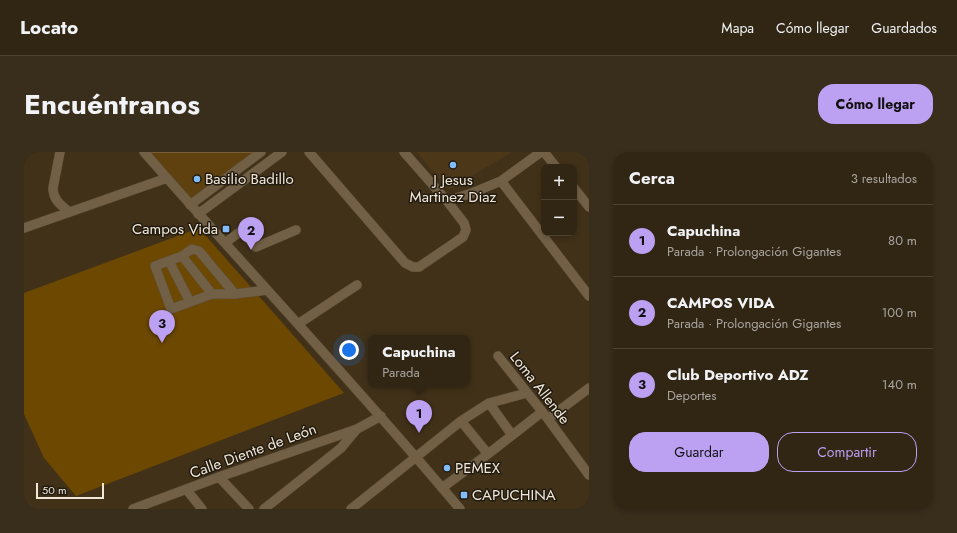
<!DOCTYPE html>
<html lang="es">
<meta charset="utf-8">
<style>
:root{--surface:#312513;--page:#392d1c;--text:#f1f3f6;--muted:#a8a5a0;--line:#4c4233;--accent:#bca0f2}
body{margin:0;font-family:Jost,sans-serif;background:var(--page);color:var(--text)}
.controls{position:absolute;right:12px;top:12px;display:grid;overflow:hidden;border-radius:8px;box-shadow:0 2px 6px #0003}
.controls button{width:36px;height:36px;display:grid;place-items:center;padding:0;border:0;border-bottom:1px solid var(--line);background:var(--surface);color:var(--text);font:20px sans-serif}
.scale{position:absolute;left:12px;bottom:10px;width:68px;box-sizing:border-box;padding-left:4px;border:2px solid #f1e7d8;border-top:0;font-size:11px;line-height:14px;white-space:nowrap;color:#f1e7d8;-webkit-text-stroke:3px #221b10;paint-order:stroke}
.you{position:absolute;left:325px;top:198px;width:14px;height:14px;margin:-10px;border:3px solid #fff;border-radius:50%;background:#1a73e8;box-shadow:0 0 0 6px #1a73e833}
.badge{display:grid;place-items:center;width:26px;height:26px;border-radius:50%;background:var(--accent);color:#111;font-size:13px;font-weight:700}
.pin{position:absolute;translate:-50% -33px;filter:drop-shadow(0 1px 2px #0008)}
.pin::after{content:'';position:absolute;top:21px;width:14px;height:12px;background:inherit;clip-path:polygon(0 0,100% 0,50% 100%)}
.popup{position:absolute;left:344px;top:183px;width:102px;height:52px;box-sizing:border-box;display:grid;place-content:center;border-radius:8px;background:var(--surface);filter:drop-shadow(0 1px 3px #0005);font-size:13px;white-space:nowrap;color:var(--muted)}
.popup b{font-size:15px;color:var(--text)}
.popup::after{content:'';position:absolute;left:50%;top:100%;margin-left:-8px;border:8px solid transparent;border-top-color:var(--surface)}
.list{margin:0;padding:0;list-style:none}
h2{display:flex;justify-content:space-between;align-items:center;height:52px;margin:0;padding:0 16px;font-size:17px}
h2 small{font-size:13px;font-weight:400;color:var(--muted)}
.list li{display:grid;grid-template-columns:26px 1fr auto;gap:12px;align-items:center;box-sizing:border-box;height:72px;padding:0 16px;border-top:1px solid var(--line)}
.list b{display:block;font-size:15px;white-space:nowrap}
.list p{margin:0;font-size:13px;white-space:nowrap;color:var(--muted)}
.list em{font-size:13px;font-style:normal;color:var(--muted)}
.actions{display:flex;gap:8px;padding:12px 16px}
.actions a{flex:1;padding:9px 0;border:1px solid var(--accent);border-radius:16px;text-align:center;font-size:14px;color:var(--accent)}
.actions .main{background:var(--accent);color:#111}
.map{position:relative;flex:none;width:565px;height:357px;overflow:hidden;border-radius:16px}
header{display:flex;align-items:center;gap:24px;box-sizing:border-box;height:56px;padding:0 20px;background:var(--surface);border-bottom:1px solid var(--line)}
header strong{font-size:19px}
nav{display:flex;gap:22px;margin-inline-start:auto;font-size:14px}
.intro{display:flex;align-items:center;justify-content:space-between;box-sizing:border-box;height:96px;padding:0 24px}
h1{margin:0;font-size:28px}
.button{padding:10px 18px;border-radius:16px;background:var(--accent);color:#111;font-size:14px;font-weight:700}
main{display:flex;gap:24px;padding:0 24px}
aside{flex:1;background:var(--surface);border-radius:16px;box-shadow:0 2px 6px #0003}
.map>svg:first-child{display:block}
</style>
<header>
<strong>Locato</strong>
<nav><a>Mapa</a><a>Cómo llegar</a><a>Guardados</a></nav>
</header>
<div class="intro"><h1>Encuéntranos</h1><a class="button">Cómo llegar</a></div>
<main>
<div class="map">
<svg width="565" height="357" viewBox="0 0 565 357">
<rect width="100%" height="100%" fill="#413119"/>
<path fill="#4c3718" d="M392,0H488L425,38Z"/>
<path fill="#6d4800" d="M175,76L320,241L52,344L20,306L0,262V141Z"/>
<path fill="#5e410f" stroke="#8f7c62" d="M126,0H232L167,49Z"/>
<g fill="none" stroke-linecap="round" stroke-linejoin="round">
<g stroke="#5c4f39" stroke-width="10">
<path id="minor" d="M36,0L29,36C29,48 37,53 45,60
M120,0C225,120 334,235 436,357
M285,0L381,111L389,115H395L439,85L442,78L440,71L423,49L380,0
M520,0L532,15
M477,29L565,144
M550,36L565,55
M423,49L448,41L477,29L517,0
M166,53L237,0
M174,62L258,0
M0,76L143,26
M201,91L217,79L232,95L272,78
M158,104L168,97L175,99L211,142
M145,109L166,150
M188,142L147,157L131,114L158,104L188,142H211L243,138
M274,172L333,133
M474,204L524,267L565,323
M465,251L488,283
M524,267L565,236
M437,269L464,302
M195,325L225,357
M418,336L464,302L518,260
M162,337L178,357
M109,357L195,325L333,277L357,264
M240,357L317,296L332,278
M327,357L437,269L465,251L503,241"/>
</g>
<use href="#minor" stroke="#726046" stroke-width="9"/>
</g>
<g fill="#82bcfa" stroke="#221b10" stroke-width="1.5">
<circle cx="429" cy="13" r="4"/>
<circle cx="173" cy="27" r="4"/>
<rect x="198" y="73" width="8" height="8" rx="2"/>
<circle cx="423" cy="316" r="4"/>
<rect x="436" y="339" width="8" height="8" rx="2"/>
</g>
<g text-anchor="middle" dominant-baseline="central" stroke-width="3" stroke-linejoin="round" paint-order="stroke">
<g font-size="15" fill="#f1e7d8" stroke="#221b10" text-anchor="start">
<text x="181" y="27">Basilio Badillo</text>
<text x="429" y="28" text-anchor="middle">J Jesus<tspan x="429" dy="17">Martinez Diaz</tspan></text>
<text x="194" y="77" text-anchor="end">Campos Vida</text>
<text x="431" y="316">PEMEX</text>
<text x="448" y="343">CAPUCHINA</text>
</g>
<g font-size="15" fill="#f1e7d8" stroke="#221b10">
<text transform="translate(516 236) rotate(52)">Loma Allende</text>
<text transform="translate(229 299) rotate(-20)">Calle Diente de León</text>
</g>
</g>
</svg>
<div class="controls">
<button>+</button>
<button>−</button>
</div>
<div class="scale">50 m</div>
<div class="you"></div>
<div class="pin badge" style="left:395px;top:281px">1</div>
<div class="popup"><b>Capuchina</b>Parada</div>
<div class="pin badge" style="left:227px;top:98px">2</div>
<div class="pin badge" style="left:138px;top:191px">3</div>
</div>
<aside>
<h2>Cerca<small>3 resultados</small></h2>
<ul class="list">
<li><span class="badge">1</span><div><b>Capuchina</b><p>Parada · Prolongación Gigantes</p></div><em>80 m</em></li>
<li><span class="badge">2</span><div><b>CAMPOS VIDA</b><p>Parada · Prolongación Gigantes</p></div><em>100 m</em></li>
<li><span class="badge">3</span><div><b>Club Deportivo ADZ</b><p>Deportes</p></div><em>140 m</em></li>
</ul>
<div class="actions"><a class="main">Guardar</a><a>Compartir</a></div>
</aside>
</main>
